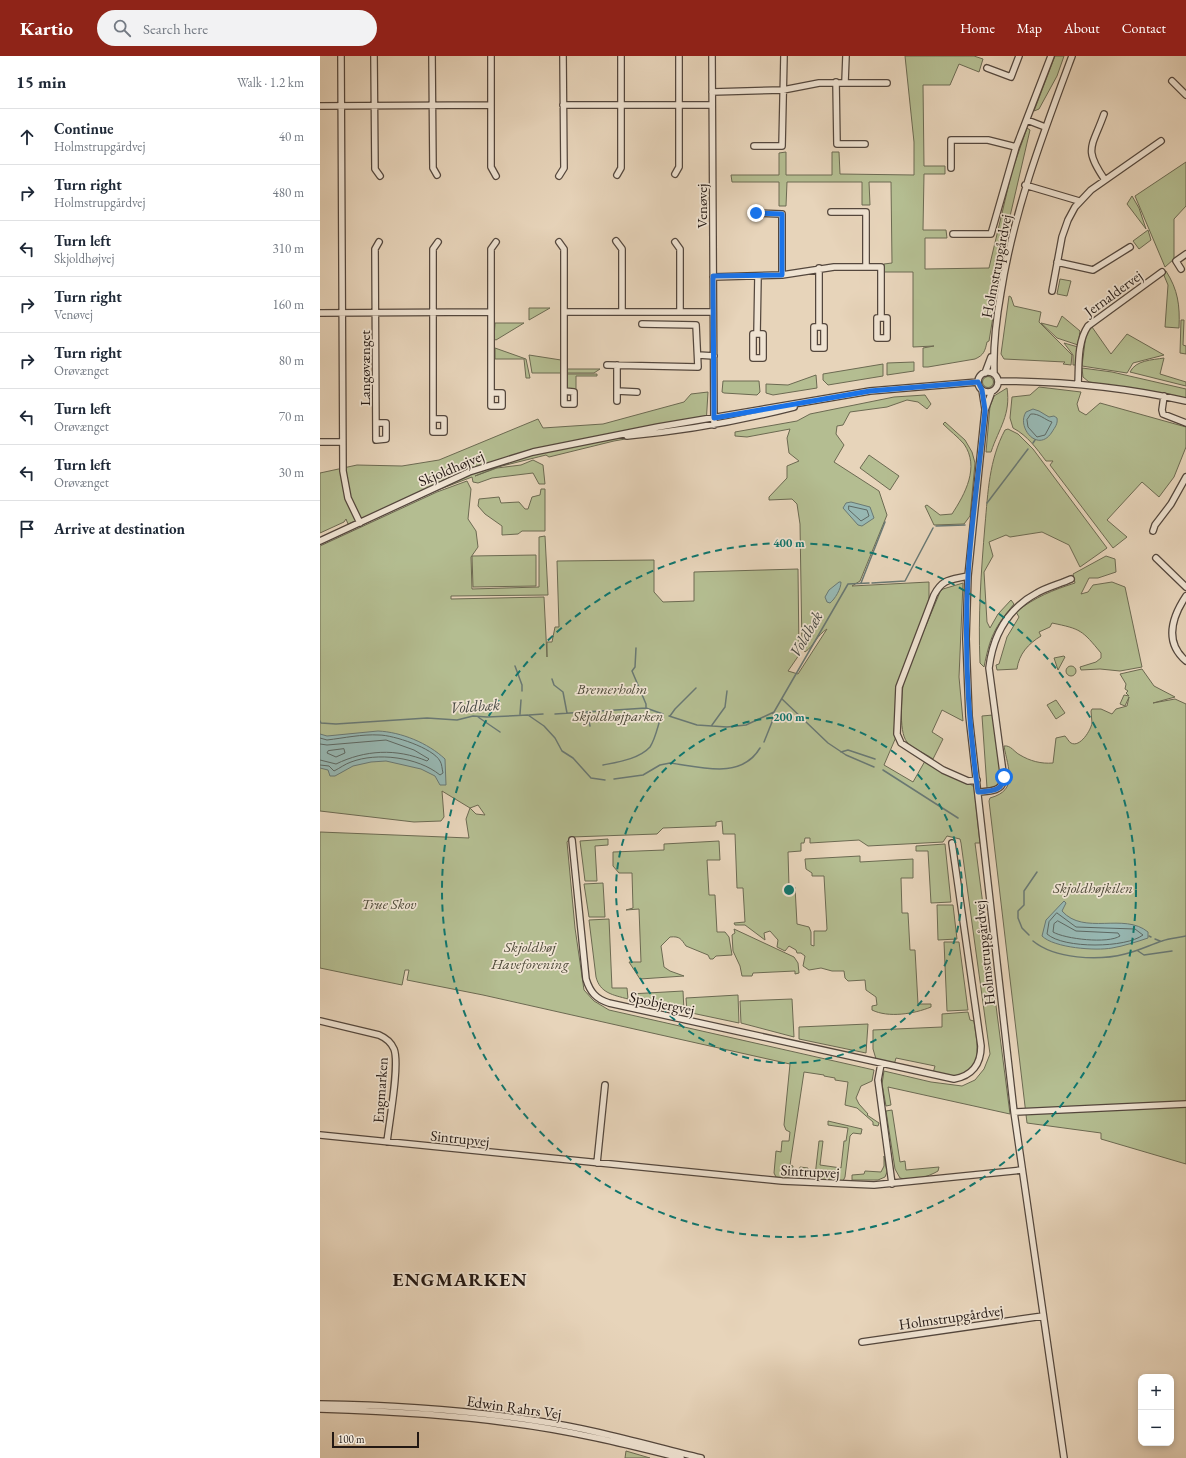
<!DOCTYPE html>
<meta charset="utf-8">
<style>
:root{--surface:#fff;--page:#f2f2f3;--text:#1f2937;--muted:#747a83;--line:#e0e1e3;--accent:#8f2418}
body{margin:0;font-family:"EB Garamond",serif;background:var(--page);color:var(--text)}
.controls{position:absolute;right:12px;bottom:12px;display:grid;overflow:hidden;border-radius:8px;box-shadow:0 2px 6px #0003}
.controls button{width:36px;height:36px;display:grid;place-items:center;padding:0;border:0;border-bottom:1px solid var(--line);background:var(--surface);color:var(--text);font:20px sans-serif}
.scale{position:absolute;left:12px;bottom:10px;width:87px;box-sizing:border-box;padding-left:4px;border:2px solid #231813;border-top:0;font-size:11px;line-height:14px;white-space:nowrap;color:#231813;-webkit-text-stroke:3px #efe3d2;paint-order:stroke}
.stop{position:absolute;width:12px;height:12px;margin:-9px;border:3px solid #1a73e8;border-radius:50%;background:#fff}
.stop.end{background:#1a73e8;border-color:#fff;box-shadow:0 1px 4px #0008}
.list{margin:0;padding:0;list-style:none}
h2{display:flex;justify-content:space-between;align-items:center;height:52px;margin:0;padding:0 16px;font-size:17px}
h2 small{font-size:13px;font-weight:400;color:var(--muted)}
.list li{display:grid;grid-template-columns:26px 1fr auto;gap:12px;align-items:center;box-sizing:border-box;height:56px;padding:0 16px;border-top:1px solid var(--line)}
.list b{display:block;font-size:15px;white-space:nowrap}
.list p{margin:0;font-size:13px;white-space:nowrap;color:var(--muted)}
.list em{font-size:13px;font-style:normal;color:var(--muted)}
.icon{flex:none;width:22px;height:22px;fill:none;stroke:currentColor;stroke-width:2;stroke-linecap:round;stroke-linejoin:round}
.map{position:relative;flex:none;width:866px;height:1402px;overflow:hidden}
header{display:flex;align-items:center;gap:24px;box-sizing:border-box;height:56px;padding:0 20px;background:var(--accent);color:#fff}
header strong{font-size:19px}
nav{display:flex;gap:22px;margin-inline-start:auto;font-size:14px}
.search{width:280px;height:36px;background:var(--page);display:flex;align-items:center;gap:10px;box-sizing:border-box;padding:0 14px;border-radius:22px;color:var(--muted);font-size:15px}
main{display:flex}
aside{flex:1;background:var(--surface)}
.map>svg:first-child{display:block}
</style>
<header>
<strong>Kartio</strong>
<div class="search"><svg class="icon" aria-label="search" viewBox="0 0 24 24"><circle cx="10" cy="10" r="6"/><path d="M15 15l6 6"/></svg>Search here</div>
<nav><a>Home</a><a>Map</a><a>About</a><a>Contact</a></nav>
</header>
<main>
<aside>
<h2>15 min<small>Walk · 1.2 km</small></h2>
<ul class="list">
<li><svg class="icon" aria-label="ahead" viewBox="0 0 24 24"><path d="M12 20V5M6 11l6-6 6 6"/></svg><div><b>Continue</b><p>Holmstrupgårdvej</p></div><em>40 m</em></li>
<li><svg class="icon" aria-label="right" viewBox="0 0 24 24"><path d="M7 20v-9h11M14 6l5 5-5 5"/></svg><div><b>Turn right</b><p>Holmstrupgårdvej</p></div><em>480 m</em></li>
<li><svg class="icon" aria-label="left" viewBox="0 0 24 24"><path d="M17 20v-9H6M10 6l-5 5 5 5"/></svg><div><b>Turn left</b><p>Skjoldhøjvej</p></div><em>310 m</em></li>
<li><svg class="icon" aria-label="right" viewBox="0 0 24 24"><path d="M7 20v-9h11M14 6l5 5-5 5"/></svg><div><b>Turn right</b><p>Venøvej</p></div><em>160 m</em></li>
<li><svg class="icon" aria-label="right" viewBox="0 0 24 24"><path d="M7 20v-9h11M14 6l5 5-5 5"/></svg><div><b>Turn right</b><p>Orøvænget</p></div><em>80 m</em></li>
<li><svg class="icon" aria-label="left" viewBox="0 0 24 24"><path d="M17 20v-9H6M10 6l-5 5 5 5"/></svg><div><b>Turn left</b><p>Orøvænget</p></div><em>70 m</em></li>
<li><svg class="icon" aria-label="left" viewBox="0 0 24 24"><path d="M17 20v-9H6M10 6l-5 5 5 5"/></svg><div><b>Turn left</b><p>Orøvænget</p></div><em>30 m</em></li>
<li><svg class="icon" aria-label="arrive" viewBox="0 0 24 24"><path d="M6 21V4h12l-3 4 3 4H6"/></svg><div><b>Arrive at destination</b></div></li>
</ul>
</aside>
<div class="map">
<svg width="866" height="1402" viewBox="0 0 866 1402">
<rect width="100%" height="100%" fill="#e7d4ba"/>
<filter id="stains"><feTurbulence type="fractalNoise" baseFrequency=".005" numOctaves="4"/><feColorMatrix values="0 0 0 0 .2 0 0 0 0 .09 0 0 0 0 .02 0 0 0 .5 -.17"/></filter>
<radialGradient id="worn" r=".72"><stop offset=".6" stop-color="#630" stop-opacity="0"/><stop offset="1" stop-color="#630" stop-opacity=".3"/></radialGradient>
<path fill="#b4bd91" stroke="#6c6a52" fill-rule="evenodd" d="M585,0H654L663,3L659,16L639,8L630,29H603L604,110H625V118H604L603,174H626L627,182H605V213L669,212L692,115L707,72L710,74L678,212H681L669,285L667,286C665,295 664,299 655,303L608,311H603V292L614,290L593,291V216H564V208L572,207L571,126H549L550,149H542V126H467L466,150H459V126H412L411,119H459V97L466,96V119H512V96H519L520,118L594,119V86Z
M735,0H744L737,20L719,53L714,55Z
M866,106V150L854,163V203L845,211L815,140Z
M812,140L819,152L826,173L807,148Z
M828,174L831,184L819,193L813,185Z
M846,215C858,234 860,249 859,272L845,271L848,229L843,217Z
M740,223L751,225L747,240L737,238Z
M689,240L691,241L694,250L721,256L719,266L752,299L751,309L743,308L745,306L684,303L681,298Z
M209,252H230L209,264Z
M742,260L760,275L758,289L737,282L721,267L737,271Z
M861,264H864L863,289L866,290V298L860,297Z
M175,267H204L176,284L174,283Z
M772,271L791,298L807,278L844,299L813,307L807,317L762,310L766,278Z
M744,287L758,291L756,309H753V299Z
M175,292L206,303L210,322H206L204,303H175Z
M209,299L241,304L242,317H212Z
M844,302L840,318L866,326V330L810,316C816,304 832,304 844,302Z
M594,306V315L567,319V307Z
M563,308V320L508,329L503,324V318Z
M762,312L792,316L866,333V342L769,326L763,321Z
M247,313H280L274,317H247Z
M247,318H277V320H256V334L247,333Z
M496,319L497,332L453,339L446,337V328L468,329Z
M662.5 326a5.5 5.5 0 1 1 11 0a5.5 5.5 0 1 1-11 0Z
M403,325H439L440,336L437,339L404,337L402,336Z
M719,331L761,336L757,348L759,355L766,359L780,347L866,371V391L854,421L839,441L822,426L787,464L807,481L793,492L730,409L733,405H726C716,392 708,380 693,372L690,362L692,341L710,339Z
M687,332C691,359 679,372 671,396H666L670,350L674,340Z
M388,336L386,369L294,385L229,401L226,399L178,411L155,420L177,412L201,409L213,404L223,409L225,428H219L213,417L172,422L158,427L153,426L152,421L28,468L26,463L24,466L0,477V417L37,409L82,410L119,404L218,363L223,372L283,368L364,346L371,338Z
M605,339L611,348L607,353L598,346L587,344L567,351L530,356L523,369L517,370L516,378L524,389L514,406L559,435L567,459L540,525L532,530L609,526V546L577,628L574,677L576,681L564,709L593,726L605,705L635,722L649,727L654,731L660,787H655L690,1058L568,1031L571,1049L566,1050L562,1028L564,1015L611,1026L642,1030L655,1024L664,1013L670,998L641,787L640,783L627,780L623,786L548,790L539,784L490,787V782H485L484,787H481V795L468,796L469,831H475L477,868L489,871L491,876V889L494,890V875H506L507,873L504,820H492V817L486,813L485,803L540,800V806L593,803V822H581L582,857H588L590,894H595L598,948H611V951C594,958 568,962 552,954V950L557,949L556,941L546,934L545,924L528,925L525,922L524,915H512L501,912L489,914L483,910L485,900L481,897H477L476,894L469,890L465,895L457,891L458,884L450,875L444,877L445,884L425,869H415L414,867L425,866L423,832H417L415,778H403L402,765L396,766V770L343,772L337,778L251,781L247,786L255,872L264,934L274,945L289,954L554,1014L552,1025L541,1030L536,1042L539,1048L548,1058L547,1059L559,1067L558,1070L553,1069V1066L537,1052L525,1049L528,1026L515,1024V1022L504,1020V1019L484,1016L470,1109L473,1110L472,1118L469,1123L456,1121L454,1117L456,1095L461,1096L462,1085H469L470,1076L466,1074L464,1069L470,1008L163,939L87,924L89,914H85L82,929L0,912V776L149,782L146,763L150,752L122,735L124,761L121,765L94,766L0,755V490L117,436L147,425L151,433L148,463L156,475L158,491L151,501L152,533L219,531V481L225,480L228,539L131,540V543L224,541L227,601V586H232L235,571H239L237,505L334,504V536L343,546L374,545V516L478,513L479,599L468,615L478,618L507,573C497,579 494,590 485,596L482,592L480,468L477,448L472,443L449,444V441L467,422V410L479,405L469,397L467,382L470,373L427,381L415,380V376L477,365L490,358L574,341ZM158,749L165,759L156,758L150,752Z
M625,366L645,384L652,396L655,407L650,460L644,468L614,469L605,450L607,449L620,459L632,458C645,438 660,411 644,388C638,381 629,374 623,368Z
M688,373L698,378L713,393L787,492L760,511L749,489L722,476L690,481L686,479L669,486L673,500L664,516L667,566L670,572L678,558L691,544L694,548C674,572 670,581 664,611L660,607C658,559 661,517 665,469C668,436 669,404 685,374Z
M549,399L579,420L570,434L540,412Z
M221,433H225V475H202L198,478L182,479V470L165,458L158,450L159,443L179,441L181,447L199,446L205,453H208L212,441L220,439Z
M216,499V530L153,531L152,500Z
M786,500L795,503L796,516L778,522H769L761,538L768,536L773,529L792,526L805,531L822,611L800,615L780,613L761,614L760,611L776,606L781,602V597C762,574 761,573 732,567L730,571L719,576L721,580C708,588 699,598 697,613L677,614L676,609L679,608L687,581L699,561L696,556C715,541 733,534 755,527L753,518Z
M643,527L639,621L643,665L622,654L612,676L623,683L613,703C605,697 593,693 587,686C578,676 582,635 584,622L620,536L623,533Z
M744,600L745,601L738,614L734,602Z
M746 615a5 5 0 1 1 10 0a5 5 0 1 1-10 0Z
M822,613L834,630L855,641L833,647L855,643L866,648V1108L781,1083V1077L707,1067L669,745L670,742C699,734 688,713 684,690C691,689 694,696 700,699C710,705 721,708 733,707L736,682L745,680C747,682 749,686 751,687C760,692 771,674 772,667C772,663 771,659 771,655L772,653H781L792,658L796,653L807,650L809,641L805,650L800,648L804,639L809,640L806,637L808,635L805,633L806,628L800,618Z
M736,644L745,657L736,663L727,649Z
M673,659L681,724L674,732H667L662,660Z
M288,783V789L275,790L277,825H265L260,785Z
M399,785L400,804H387L389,839H395L397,876H405L409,881L412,899L396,900L393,903H390L388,899L366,890C361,883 360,880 350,881L341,890L344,911L350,915L364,920L320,923L309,906H321L319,853L306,854L313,852L312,817H299L293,810V796L344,794V788Z
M625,788L631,846L611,847L608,795H596V790Z
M283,827L285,861H269L264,828Z
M617,849H633L637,883L618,884Z
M289,863L292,932H307L308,943C293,939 280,937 276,921L269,864Z
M414,873L474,901L478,907L479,917L475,918V915L433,917L432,920H422L420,910L413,895L412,879L415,877Z
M624,886H639L648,954L627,955Z
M363,935L364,955L311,943L310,938Z
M418,939L419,967L367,956L366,942Z
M472,943L474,981L421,967L420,945Z
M648,956L650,964L654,965C657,986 665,1020 632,1021C626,1021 619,1019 613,1017L615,1010L576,1002L574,1009L556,1003L553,993V974L622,971V958Z
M548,968L546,997L479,983V971Z
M572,1054L580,1106L585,1105L586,1114L619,1111L618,1115C608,1121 591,1126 580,1122L575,1113L566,1055Z
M508,1065L542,1073L541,1078L533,1077L530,1080L525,1121L523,1125L500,1124L495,1120L499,1085H503L500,1109L521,1112L524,1085H526L528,1072L508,1069Z
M564,1100L567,1116L565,1121L558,1124H532V1119L544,1118L545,1115L561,1116L564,1110Z
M480,1111L488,1112L487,1121L484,1123H478Z
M306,1395L330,1402H305Z"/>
<path fill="#97b8b3" stroke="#697873" d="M713,353L719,355L729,361L734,360L737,362C738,368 735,371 732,376C718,398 696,371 706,356Z
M531,446L550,451L554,462L542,470L538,469L523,452L526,447Z
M519,526H521C521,533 515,543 510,547L507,546L505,541L509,534Z
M58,675C81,676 108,687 125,703L126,729H120L115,720L101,713L66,705L51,706L33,710L15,720H10L8,714L0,712V678L7,680Z
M744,845L746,847L742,855C764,880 804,856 828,876V882C816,886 804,890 792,892C776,895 734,892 722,880L726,864Z"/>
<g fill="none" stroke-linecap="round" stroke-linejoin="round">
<path stroke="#5d6863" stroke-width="1" d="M711,358C719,357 725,364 732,366L725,379L717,381L708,371L707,364Z
M529,450L547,454L549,460L541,465L529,454Z
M0,682L7,684C24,682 42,678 59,679C73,679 113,692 120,705C122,708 122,713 123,717L120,719C98,701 57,696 31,706C25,708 20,712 14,715L9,710L0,709
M0,688L7,689L66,684L94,694L109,703L107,705C76,692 45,694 16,708L0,704
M24,693L25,697L16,701L7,697L8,695Z
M737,857L756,871L815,873L823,879C806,892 744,893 727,878L729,866Z
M738,865L756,875L798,877L800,880C788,888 745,883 733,876L734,868Z"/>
<path stroke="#697873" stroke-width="1.5" d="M713,387L715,384
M667,447L708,393
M616,470L645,469
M541,527L565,466
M552,527L585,525L613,472
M316,592L315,611L312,615L326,648V652
M195,610L202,629V635
M232,623L234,629L243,636L247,657
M462,643L508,687L526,699L554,711
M267,657L270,670
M200,658L201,644
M235,658L326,652L343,658
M209,659L223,658
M349,660L377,669L407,671L426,669L454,656
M350,660L355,653L376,632
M158,661L180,676
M0,665L1,667L16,668L107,662L137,664L153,660L167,661L208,659L224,670L235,682L242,695L253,702L271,722L285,724
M392,669L405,651L407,635
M444,686L452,666L454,656L528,528L549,527
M521,696L528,694L555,703
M283,709C298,706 319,703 330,691C336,682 338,668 342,658
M563,714L638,762
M294,723L323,719L340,709L350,707C381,711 421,724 440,692
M709,879L702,872L698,862V855L704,849V835L717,816
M829,880L831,881
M835,883L840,885
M713,885C735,903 778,905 805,898C818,895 830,889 842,885C850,882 858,882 866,880
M818,895L824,899L852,895"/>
<g stroke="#54473d" stroke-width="8">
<path id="minor" d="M21,0L23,415L28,442L40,467
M54,0L55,113L60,120
M112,0L113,112L117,119
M171,0V111L176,120
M392,0L394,369
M667,12L691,21L699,0
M852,25L866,39
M516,26L517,88H545
M525,26L526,0
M392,36L463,34L499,27H567
M243,49H392
M0,50L171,49
M784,58C772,92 763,92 785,124
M707,64L725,71
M434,90H462L464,0
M631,112V84H668L696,91
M355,118L359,111V0
M297,119L301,112V0
M239,120L244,112L243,0
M705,129L759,145
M511,156H546V211
M436,157L462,158V219
M633,178H671L696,91L731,0
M296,185L302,193V256
M239,186L244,193V348H254V336L244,335
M355,186L360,193V256
M737,206L773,214L810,191
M861,213L856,205L866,198
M393,221L462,219L514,211H561V262H557V282H567V262H561
M732,235L742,181L748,164L755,151L771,134L841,85
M244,256H393
M0,257L171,256
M499,271H504V292H494V271H499V212
M437,278H443V302H433V278H437L438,220
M378,299L394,300
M287,309L378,311L376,269L322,268
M297,309V345
M658 326a10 10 0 1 1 20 0a10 10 0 1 1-20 0Z
M665,317L671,301
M674,318C673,291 676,264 681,236C694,154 723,78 752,0
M678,325C741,325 804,331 866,345
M758,328C759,310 757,286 768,270L842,216
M662,334L665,353
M297,335L317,336
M672,335L665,354L648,520L646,583L649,660L694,1056L744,1402
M171,337H182V350H171V193L176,186
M844,340L842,354L843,358L866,367
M113,363H124V376H113V193L118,186
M56,367H66V383L56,384L55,193L59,186
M307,380C364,375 419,365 474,351
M0,386H22
M833,475L835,469L851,448L866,421
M0,485L149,416L213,396L338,371L550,335L658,326
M836,502L866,531
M648,520C631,524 623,522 614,539L579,631L577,678L581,687L623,714L648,725L657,724
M866,540C852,561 844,586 866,605
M658,736C669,735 681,736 684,724L669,612C673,579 687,553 717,537C727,531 740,528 751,523
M252,784L266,923C270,936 276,943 289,947L634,1023C652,1020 661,1008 661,990L632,787
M0,965L59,979C66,982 71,986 74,993C80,1008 69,1067 67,1086
M561,1008L558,1024L572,1128
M694,1056L866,1048
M0,1079L462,1125L554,1129L702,1114
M277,1107L285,1029
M542,1286L723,1260
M0,1348C73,1349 146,1354 218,1365C273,1373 327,1389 381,1402
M0,1353C64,1355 128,1358 191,1367C248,1374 305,1388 361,1402"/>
</g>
<use href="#minor" stroke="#efe3d2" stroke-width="5.5"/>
</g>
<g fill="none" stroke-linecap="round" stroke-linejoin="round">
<path stroke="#1a73e8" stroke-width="5" d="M436,157L462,158V219L393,220L394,362L550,335L658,326L662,334L665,354C660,410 651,465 648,521C644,593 648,665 658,736C670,735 683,736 684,721"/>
</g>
<g fill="none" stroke="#0f766e" stroke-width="2" stroke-dasharray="7 5">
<circle cx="469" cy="834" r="173"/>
<circle cx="469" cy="834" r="347"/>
</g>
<g text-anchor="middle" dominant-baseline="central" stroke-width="3.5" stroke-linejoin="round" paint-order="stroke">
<g font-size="15" fill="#231813" stroke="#efe3d2">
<text transform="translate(381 150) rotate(-90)">Venøvej</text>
<text transform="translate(676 210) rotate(-79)">Holmstrupgårdvej</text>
<text transform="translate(793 237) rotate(-36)">Jernaldervej</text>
<text transform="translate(44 312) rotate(-90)">Langøvænget</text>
<text transform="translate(131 412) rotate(-23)">Skjoldhøjvej</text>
<text transform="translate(664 897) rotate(-96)">Holmstrupgårdvej</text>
<text transform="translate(342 947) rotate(12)">Spobjergvej</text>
<text transform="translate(60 1034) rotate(-86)">Engmarken</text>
<text transform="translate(140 1082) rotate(6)">Sintrupvej</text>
<text transform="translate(490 1115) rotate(3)">Sintrupvej</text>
<text transform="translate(631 1261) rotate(-8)">Holmstrupgårdvej</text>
<text transform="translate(194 1351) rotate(8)">Edwin Rahrs Vej</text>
</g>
<g font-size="15" font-style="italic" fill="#4e4a39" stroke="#efe3d2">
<text x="292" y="632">Bremerholm</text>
<text x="298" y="659">Skjoldhøjparken</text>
<text x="773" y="831">Skjoldhøjkilen</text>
<text x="69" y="847">True Skov</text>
<text x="210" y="890">Skjoldhøj<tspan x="210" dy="17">Haveforening</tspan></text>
</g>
<g font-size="16" font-style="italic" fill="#464843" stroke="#efe3d2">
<text transform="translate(486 578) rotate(-60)">Voldbæk</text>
<text transform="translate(155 650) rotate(-4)">Voldbæk</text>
</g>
<g font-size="19" font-weight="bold" letter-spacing="1" fill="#231813" stroke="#efe3d2">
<text x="140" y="1223">ENGMARKEN</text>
</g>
</g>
<circle cx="469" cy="834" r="6" fill="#0f766e" stroke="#efe3d2" stroke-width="2"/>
<g font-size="12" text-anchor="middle" font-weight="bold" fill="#0f766e" stroke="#efe3d2" stroke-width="3.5" stroke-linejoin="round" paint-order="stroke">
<text x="469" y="491">400 m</text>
<text x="469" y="665">200 m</text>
</g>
<rect width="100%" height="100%" filter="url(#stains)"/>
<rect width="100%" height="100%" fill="url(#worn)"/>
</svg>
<div class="controls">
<button>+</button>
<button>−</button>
</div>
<div class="scale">100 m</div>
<div class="stop" style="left:684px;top:721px"></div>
<div class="stop end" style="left:436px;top:157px"></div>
</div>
</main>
